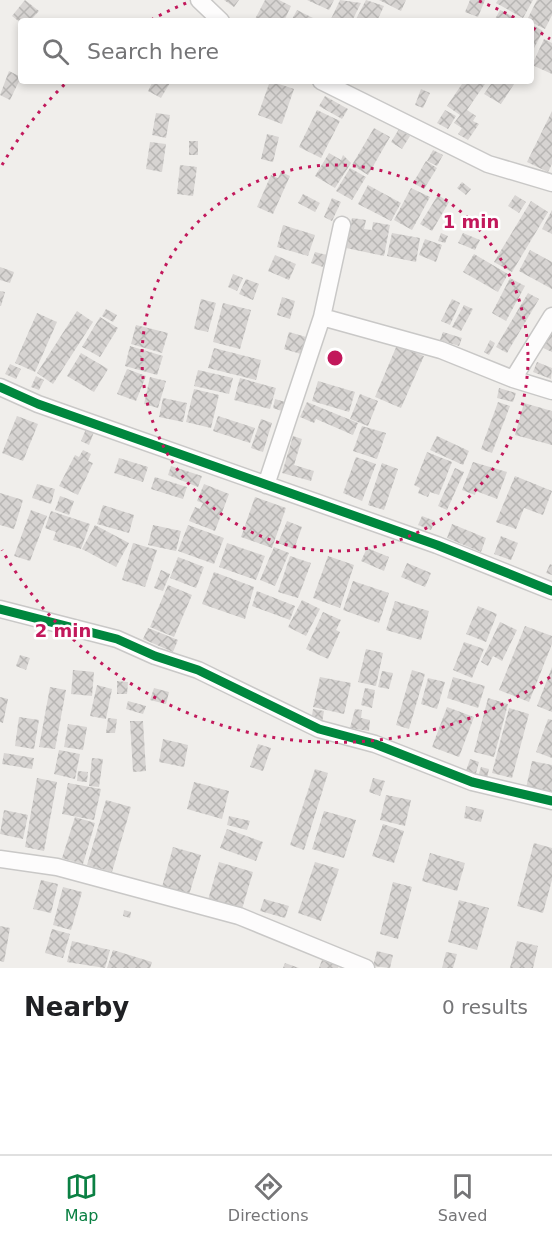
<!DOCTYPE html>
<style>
:root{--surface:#fff;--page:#f6f6f6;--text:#202124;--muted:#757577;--line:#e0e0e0;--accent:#0b8043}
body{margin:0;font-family:"DejaVu Sans",sans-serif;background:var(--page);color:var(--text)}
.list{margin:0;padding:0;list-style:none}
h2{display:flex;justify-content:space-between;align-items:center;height:78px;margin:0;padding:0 24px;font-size:26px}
h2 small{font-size:20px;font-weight:400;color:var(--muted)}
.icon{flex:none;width:33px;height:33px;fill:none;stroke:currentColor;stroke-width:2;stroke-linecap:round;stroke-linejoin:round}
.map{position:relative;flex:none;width:552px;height:968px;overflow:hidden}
.search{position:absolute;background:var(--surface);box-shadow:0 3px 9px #0003;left:18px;right:18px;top:18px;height:66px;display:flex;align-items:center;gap:15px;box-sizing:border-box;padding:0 21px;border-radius:6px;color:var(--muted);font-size:22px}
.sheet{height:186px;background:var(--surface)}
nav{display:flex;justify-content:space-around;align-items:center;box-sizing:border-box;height:84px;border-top:2px solid var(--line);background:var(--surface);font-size:16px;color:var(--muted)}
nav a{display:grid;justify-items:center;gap:3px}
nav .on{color:var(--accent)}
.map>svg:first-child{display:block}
</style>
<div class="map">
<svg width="552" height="968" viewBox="0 0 552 968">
<defs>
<pattern id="building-cross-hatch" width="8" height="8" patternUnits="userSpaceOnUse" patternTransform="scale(1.5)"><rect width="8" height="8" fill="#d7d4d2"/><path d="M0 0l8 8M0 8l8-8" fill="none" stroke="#b8b6b4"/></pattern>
</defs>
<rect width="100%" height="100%" fill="#f0eeeb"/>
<path fill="url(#building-cross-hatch)" d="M25,0L39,11L30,21H21V23L12,16Z
M224,0H239L234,7Z
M265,0H279L291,6L284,21H254Z
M307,0H334L329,10Z
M340,0L361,3L352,21H330Z
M366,0L384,6L377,21H355Z
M379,0H406L401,11Z
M470,0H485L478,17L465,12Z
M498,0H533L523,18L496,3Z
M537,0H552V15L545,29L527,20Z
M297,10L319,21H291Z
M500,10L522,21H494Z
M531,24L543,31L531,54Z
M544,39L552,43V74L532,65Z
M9,71L21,77L10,100L0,95Z
M153,81H171L161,98L148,91Z
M270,81L294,89L282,124L258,115Z
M464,81H487L467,110L476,116L473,121L479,124L468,140L458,134L462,128L454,123L460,115L447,106Z
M493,81H516L501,104L484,94Z
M421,89L430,93L423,108L415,105Z
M325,96L348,109L342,119L319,106Z
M317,110L340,121L321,158L299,147Z
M445,110L456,116L448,129L437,123Z
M552,111V164L548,172L527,162Z
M156,113L170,115L166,138L152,135Z
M374,128L390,137L368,175L352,165Z
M399,129L410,136L402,149L391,142Z
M267,134L279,137L273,162L261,159Z
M189,141H198V155H189Z
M150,142L166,144L162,172L146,169Z
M433,150L443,155L437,166L427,161Z
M329,153L341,160L343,155L351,163L335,188L315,176Z
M426,161L437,168L424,189L413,183Z
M180,165L197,167L193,196L177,194Z
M350,168L366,177L352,200L336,191Z
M281,172L290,176L273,214L257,207L271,175L278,178Z
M462,182L471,189L466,195L457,188Z
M368,185L401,203L391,221L358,204Z
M411,188L430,197L412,230L394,220Z
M303,194L320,203L315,212L298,203Z
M438,195L449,202L432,231L420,224Z
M515,195L526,202L519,213L508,206Z
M332,198L341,202L332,221L324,217Z
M531,201L548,212L512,272L494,262Z
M552,210V234L542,229Z
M352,218L366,220L364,229L372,230L373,222L390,225L384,256L346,248Z
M283,225L315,235L308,256L277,247Z
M392,233L420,238L416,262L387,256Z
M441,233L448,236L445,243L438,241Z
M463,233L480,240L475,250L458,243Z
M425,239L442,245L436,262L419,255Z
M530,250L552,262V289L519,271Z
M315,252L327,255L323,267L311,263Z
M474,254L508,274L498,292L463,272Z
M275,255L296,264L289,280L268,271Z
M0,267L14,272L10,283L0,280Z
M233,274L243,278L237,291L228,287Z
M510,278L525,286L506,321L492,313Z
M246,279L259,284L253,300L239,294Z
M0,291L5,292L1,306H0Z
M528,293L539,299L507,353L496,347Z
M282,297L295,301L290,319L277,315Z
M201,299L216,303L208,332L194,329Z
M452,299L460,303L450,325L441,321Z
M223,303L251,310L240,349L213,342Z
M464,305L473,309L461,331L452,327Z
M106,309L117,315L113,322L102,316Z
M77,311L93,322L53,384L37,373Z
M37,313L57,322L35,372L15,363Z
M100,317L118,328L100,357L82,347Z
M136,325L168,333L162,353L131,344Z
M552,326V352L541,347Z
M289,332L306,337L301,354L284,349Z
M443,332L462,338L459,346L440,340Z
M490,340L495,343L489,355L484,352Z
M397,345L424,356L401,408L375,397Z
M130,346L163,356L157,375L125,366Z
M214,348L261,360L256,380L208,368Z
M81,353L108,369L94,392L67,376Z
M537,362L552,368L551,379L533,372Z
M10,364L21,369L16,379L5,374Z
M127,369L146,376L136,401L117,394Z
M198,370L233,378L229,394L194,386Z
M36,376L44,380L39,390L31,387Z
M150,377L166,381L158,408L144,404Z
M240,378L276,388L270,409L234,400Z
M318,381L355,392L349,412L312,401Z
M499,388L516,393L513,402L497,398Z
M194,389L219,395L211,428L186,422Z
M360,394L378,401L368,426L350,419Z
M163,398L187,403L183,422L159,417Z
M275,399L285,402L282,411L273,408Z
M307,402L358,423L353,435L316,419L314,423L300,417Z
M498,402L510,406L492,453L481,449Z
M524,403L552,411V445L515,435Z
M17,416L38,424L23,461L2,453Z
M218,416L255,428L250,443L213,431Z
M261,419L272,423L263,452L251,448Z
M362,426L386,433L377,459L353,451Z
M86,429L94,432L89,445L81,441Z
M293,436L302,439L294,465L314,471L311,481L282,473Z
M437,436L469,451L463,465L430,450Z
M83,450L91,454L88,461L93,463L78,495L59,486L75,455L79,457Z
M427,452L452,462L439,495L430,492L428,497L418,493L420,488L414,485Z
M356,457L376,464L362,501L343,493Z
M119,458L148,467L143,482L114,473Z
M473,462L507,472L497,499L476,491L475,495L462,490Z
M382,463L398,469L384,510L368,505Z
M171,466L202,476L198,487L168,475Z
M455,468L464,472L447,510L438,506Z
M515,476L552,491L543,515L524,508L516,529L496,522Z
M155,477L187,487L183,499L151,489Z
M37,484L55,489L51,504L32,498Z
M204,484L229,494L215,531L189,521L195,507L200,509L203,503L197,501Z
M0,493L23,500L14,529L0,525Z
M60,496L74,501L69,515L55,510Z
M255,497L286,508L272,548L241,537Z
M103,505L134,515L129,533L97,524Z
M31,510L47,516L30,561L14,556Z
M51,511L90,524L81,549L53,540L56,532L45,528Z
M422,516L435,521L431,530L418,525Z
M287,521L302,527L294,549L278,543Z
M452,524L486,538L481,552L447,538Z
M95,525L129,543L116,567L82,549Z
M153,525L181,531L176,551L148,545Z
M188,525L224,538L214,564L178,551Z
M501,536L518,543L511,560L494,554Z
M133,543L157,550L145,587L122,580Z
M227,543L265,556L256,580L219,567Z
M274,547L289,553L275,586L260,580Z
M367,548L389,557L384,571L361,561Z
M290,556L311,563L298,598L278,592Z
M328,556L354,565L340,608L313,598Z
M178,557L204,567L196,588L170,578Z
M407,563L431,573L425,587L401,577Z
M550,564L552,565V575L546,573Z
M161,570L170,574L163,591L154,588Z
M214,572L254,587L245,619L202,604Z
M353,581L389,593L379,623L343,610Z
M168,585L192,595L174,637L150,627Z
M257,591L295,606L290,620L252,606Z
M302,600L320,609L306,636L288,627Z
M395,601L429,611L421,640L386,630Z
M478,606L497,614L486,642L466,634Z
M323,612L341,620L336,630L340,632L328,659L306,649Z
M500,622L517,630L502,661L493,656L488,666L481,662Z
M525,626L552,636V644L529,702L499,690Z
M148,628L178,640L173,652L143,639Z
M464,642L484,649L472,678L453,670Z
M366,649L383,653L376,686L358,682Z
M20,655L30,658L26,670L16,666Z
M552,667V712L537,706Z
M73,670L94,672L92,696L71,694Z
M412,670L425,674L409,729L396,725Z
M382,671L393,673L389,689L378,687Z
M320,677L351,683L344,714L313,707Z
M453,677L485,686L478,708L447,698Z
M428,678L445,682L437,709L421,704Z
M117,681L128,682L127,694H117Z
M97,685L112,689L106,719L90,716Z
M50,687L66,690L55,749L39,747Z
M154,688L169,692L166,704L150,700Z
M365,688L375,690L372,708L361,705Z
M0,697L8,699L3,723L0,722Z
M488,698L508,704L494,757L474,752Z
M128,701L146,706L143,714L126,709Z
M447,707L474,717L459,757L432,747Z
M509,708L529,714L512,778L492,773Z
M313,709L324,711L322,723L311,722Z
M355,709L362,710L361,718L370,720L369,731L350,728Z
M19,717L39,720L34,749L15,746Z
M108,718L117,719L115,733H106Z
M548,719L552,720V758L536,752Z
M130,721H143L146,771L133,772Z
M68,724L87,727L83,750L64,747Z
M163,739L188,745L184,767L159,762Z
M258,744L271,748L263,771L250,767Z
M59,750L80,754L75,779L54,774Z
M4,753L34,758L32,769L2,764Z
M92,758L103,759L99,787L89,786Z
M470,759L479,762L475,777L465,774Z
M532,761L552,765V793L526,788Z
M481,767L489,769L486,782L477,780Z
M315,769L328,773L304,850L290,845Z
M78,771L88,772L87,782L77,781Z
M37,778L57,782L44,851L25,847Z
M373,778L385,781L380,796L369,792Z
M194,782L229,791L222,819L187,809Z
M68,783L101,789L94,820L62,814Z
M386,795L411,800L405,826L380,820Z
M106,800L131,807L112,872L87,865Z
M466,806L484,810L481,822L464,818Z
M4,810L28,815L23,839L0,834Z
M324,811L356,820L344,858L312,849Z
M229,816L250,821L247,830L227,825Z
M75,817L95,823L83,864L62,858Z
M383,824L404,831L394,863L372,856Z
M227,829L263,842L256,861L220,848Z
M534,843L552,848V880L543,913L517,906Z
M173,847L201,855L189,895L162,887Z
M430,853L465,863L457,891L422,881Z
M219,862L253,872L242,909L208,900Z
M315,862L339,869L321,921L298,913Z
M41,880L58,884L51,913L33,909Z
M393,882L412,887L398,939L380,934Z
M63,887L82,892L71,930L53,925Z
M264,899L289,906L285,918L260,911Z
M459,900L489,908L477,950L448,942Z
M124,910L131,912L130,918L123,916Z
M0,926L10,928L4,962L0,961Z
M52,929L70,934L63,958L45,953Z
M72,941L110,950L105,968L67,962Z
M517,941L538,946L533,968H510Z
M113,950L152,962L150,968H107Z
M377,951L393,955L390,968L373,966Z
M446,952L457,954L453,968H442Z
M322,960L339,966L338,968H319Z
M285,963L299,968H283Z"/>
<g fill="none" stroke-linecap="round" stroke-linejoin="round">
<g stroke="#c9c8c7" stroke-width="19">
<path id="minor" d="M199,0L221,21
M321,81L488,164L552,183
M322,317L342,225
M513,379L552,316
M0,387L38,404L437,545L552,591
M266,485L322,317L441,350L513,379L552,391
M0,609L117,639L155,656L198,670L319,729L375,744L472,782L552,801
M0,859L57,867L239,916L366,968"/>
</g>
<use href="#minor" stroke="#fdfcfc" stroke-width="16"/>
<g stroke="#fff" stroke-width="13">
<path id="cycleway" d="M0,387L38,404L437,545L552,591
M0,609L117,639L155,656L198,670L319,729L375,744L472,782L552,801"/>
</g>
<use href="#cycleway" stroke="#00873e" stroke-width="9"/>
</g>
<g fill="none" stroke="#c2185b" stroke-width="3" stroke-dasharray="3 6">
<circle cx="335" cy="358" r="193"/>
<path d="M550 677A385 385 0 0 1 2 550M2 165A385 385 0 0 1 68 81M151 20A385 385 0 0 1 191 1M479 1A385 385 0 0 1 519 20M533 28A385 385 0 0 1 550 39"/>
</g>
<circle cx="335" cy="358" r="9" fill="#c2185b" stroke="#fff" stroke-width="3"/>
<g font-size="18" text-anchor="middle" font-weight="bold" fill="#c2185b" stroke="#fff" stroke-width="5" stroke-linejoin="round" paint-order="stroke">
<text x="471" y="228">1 min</text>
<text x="63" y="637">2 min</text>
</g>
</svg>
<div class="search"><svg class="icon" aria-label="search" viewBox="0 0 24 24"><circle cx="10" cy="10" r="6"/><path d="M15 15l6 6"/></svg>Search here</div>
</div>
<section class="sheet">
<h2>Nearby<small>0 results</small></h2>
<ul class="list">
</ul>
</section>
<nav>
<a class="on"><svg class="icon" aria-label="map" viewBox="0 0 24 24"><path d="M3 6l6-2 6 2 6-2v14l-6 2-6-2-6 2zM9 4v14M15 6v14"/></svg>Map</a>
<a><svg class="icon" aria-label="directions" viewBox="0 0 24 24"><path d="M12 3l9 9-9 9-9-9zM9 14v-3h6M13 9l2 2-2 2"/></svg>Directions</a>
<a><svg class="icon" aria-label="saved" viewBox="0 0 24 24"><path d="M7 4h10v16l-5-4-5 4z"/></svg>Saved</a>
</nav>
